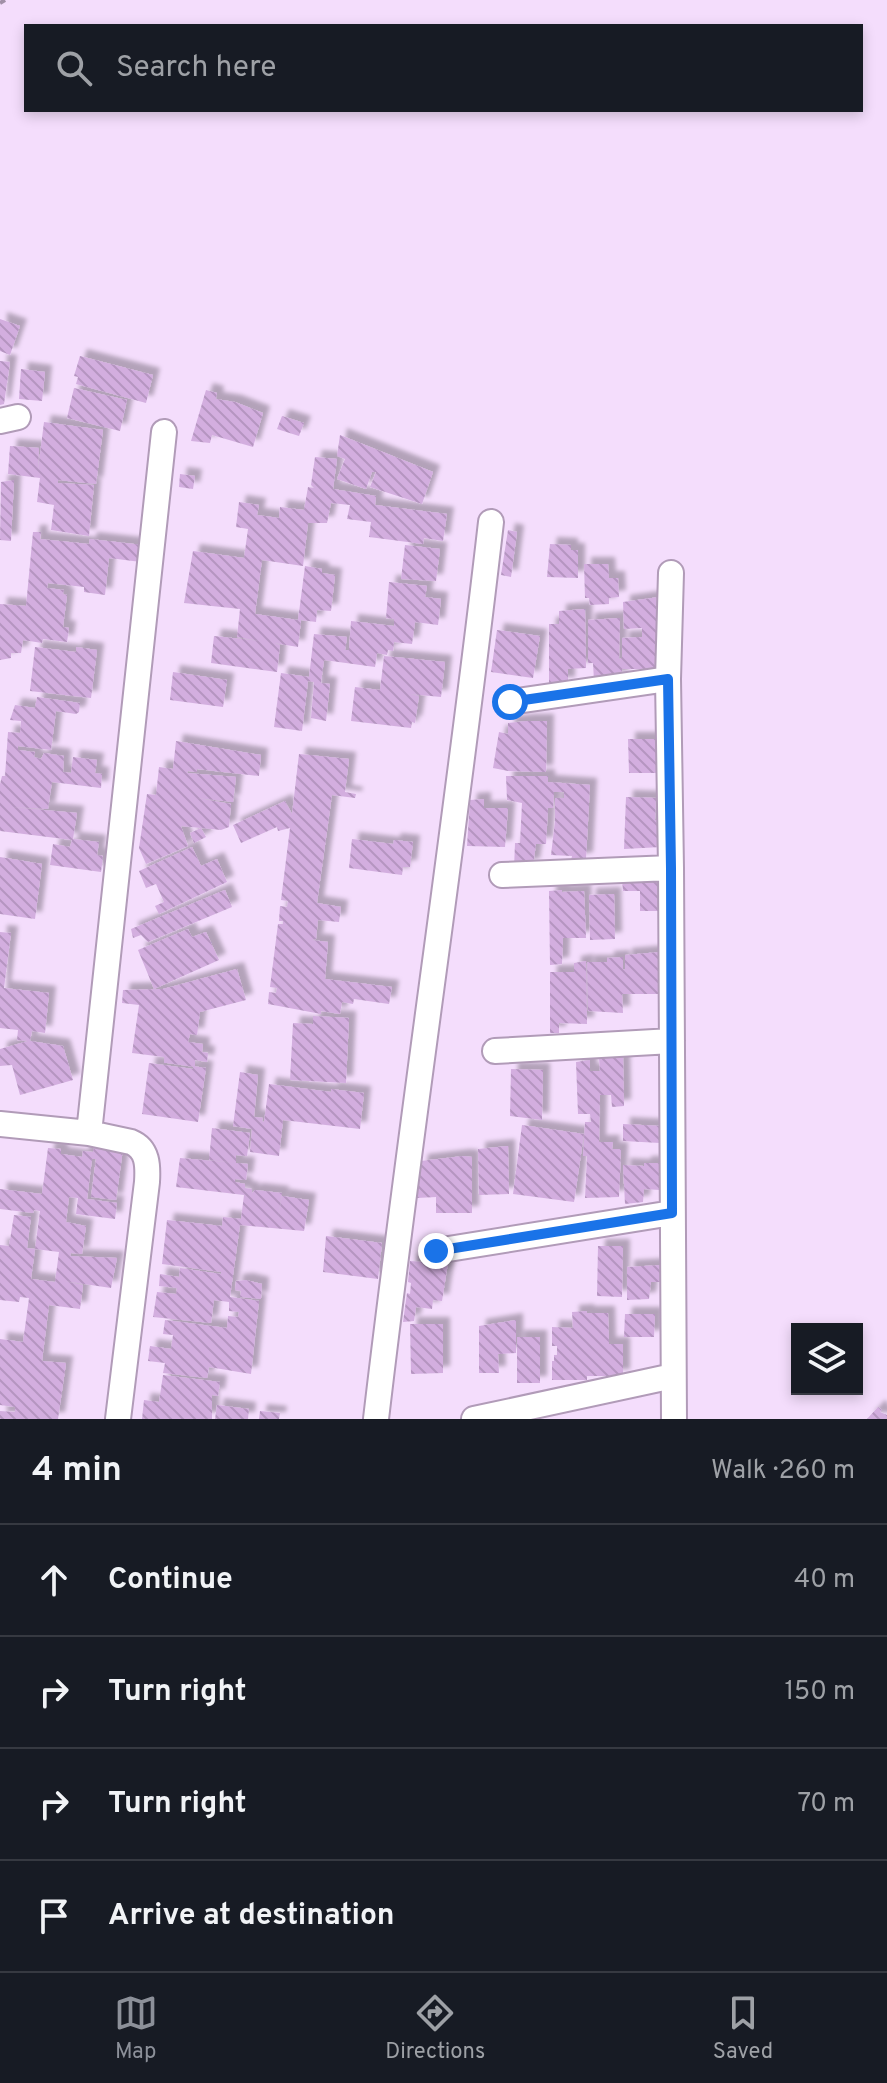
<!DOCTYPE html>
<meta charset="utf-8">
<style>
:root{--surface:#171b24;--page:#20242c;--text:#f1f3f6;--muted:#9ea1a6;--line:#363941;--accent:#8c9099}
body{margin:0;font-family:Overpass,sans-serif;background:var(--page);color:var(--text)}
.controls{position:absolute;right:24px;bottom:24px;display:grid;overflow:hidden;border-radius:0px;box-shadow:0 4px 12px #0003}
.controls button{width:72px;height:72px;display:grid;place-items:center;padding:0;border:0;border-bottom:2px solid var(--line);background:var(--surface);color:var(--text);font:40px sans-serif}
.stop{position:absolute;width:24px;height:24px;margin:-18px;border:6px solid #1a73e8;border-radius:50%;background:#fff}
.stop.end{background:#1a73e8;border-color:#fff;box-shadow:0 2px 8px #0008}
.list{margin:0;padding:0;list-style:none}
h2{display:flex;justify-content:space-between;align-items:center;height:104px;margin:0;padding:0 32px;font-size:34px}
h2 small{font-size:26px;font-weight:400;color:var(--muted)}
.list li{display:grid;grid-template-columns:52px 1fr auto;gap:24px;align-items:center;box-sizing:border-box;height:112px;padding:0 32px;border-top:2px solid var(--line)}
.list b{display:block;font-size:30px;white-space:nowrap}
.list em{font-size:26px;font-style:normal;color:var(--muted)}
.icon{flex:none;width:44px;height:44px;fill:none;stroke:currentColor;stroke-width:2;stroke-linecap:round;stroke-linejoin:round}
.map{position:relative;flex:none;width:887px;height:1419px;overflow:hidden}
.search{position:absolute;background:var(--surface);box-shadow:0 4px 12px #0003;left:24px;right:24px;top:24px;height:88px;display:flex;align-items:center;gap:20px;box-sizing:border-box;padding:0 28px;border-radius:0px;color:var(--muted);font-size:30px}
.sheet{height:552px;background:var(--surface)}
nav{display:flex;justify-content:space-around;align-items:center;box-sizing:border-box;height:112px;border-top:2px solid var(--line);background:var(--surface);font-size:22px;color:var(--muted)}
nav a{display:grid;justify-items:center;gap:4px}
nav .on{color:var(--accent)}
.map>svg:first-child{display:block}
</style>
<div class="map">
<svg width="887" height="1419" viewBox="0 0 887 1419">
<defs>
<pattern id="building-back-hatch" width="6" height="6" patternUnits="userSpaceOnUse" patternTransform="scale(2)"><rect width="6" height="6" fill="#d3aedf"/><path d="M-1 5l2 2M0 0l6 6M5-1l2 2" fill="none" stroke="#b595c0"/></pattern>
<filter id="shadow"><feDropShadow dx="7" dy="-7" stdDeviation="2" flood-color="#0004"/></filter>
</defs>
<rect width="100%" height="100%" fill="#f4ddfc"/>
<path fill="url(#building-back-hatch)" filter="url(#shadow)" d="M0,319L20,326L10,355L0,351Z
M80,356L153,375L146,403L76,384L78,377L74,376Z
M0,361L10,362L4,404L0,405Z
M21,369L45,372L42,401L19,399Z
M74,388L127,400L120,431L67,418Z
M206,390L217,393L216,399L235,402L263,413L253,447L212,435L210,443L191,441Z
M282,416L304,423L299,436L277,429Z
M44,422L103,430L96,484L58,480V483L94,485L89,536L51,530L54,505L37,502L40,478L8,474L10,446L39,448L38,470Z
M340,435L433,472L422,504L370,487L376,472H372L366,489L337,479L345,459L337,456Z
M315,457L337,459L333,489L376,496L375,505L447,514L443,541L424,538L423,544L369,537L371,522L347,519L350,505L331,503L327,523H308L303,566L262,560L255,614L298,620L305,566L322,569V573L335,575L331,611L317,610L316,622L301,620L298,647L274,643L280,645L277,672L211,663L214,636L260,641L237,637L240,609L184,603L193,551L244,558L248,529L236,527L239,502L259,505L257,515L279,518L280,507L304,510L308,487L314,488L311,485Z
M180,474L195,476L193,489L179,487Z
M14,480L11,541L0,540L1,482Z
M508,530L517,532L511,577L501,575Z
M33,532H41L40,539L89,544L90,539L143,545L141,562L109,558L105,595L84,592V587L48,583L47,588L64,590L63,594L67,595L63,627L69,628L67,642L43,639L42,643L23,640L21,653H11V658L0,660V604L26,606Z
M550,544L571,545V550H578V578L547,577Z
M405,545L440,549L436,581L401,579Z
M584,564H608L609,578H618L619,597L609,598V604L590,605L589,598H585Z
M389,582L427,586L425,597L441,599L438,625L415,622L412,644L394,642L393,651L388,650L387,655L377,653L375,667L324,660L321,683L330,684L326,721L311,718L314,682L308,681L302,731L274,727L281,673L309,677L314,634L347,637L345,650H349L351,621L394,626V619L386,618Z
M659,597L660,669H622V677L594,681L593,663H588V620L620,618L619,659L622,658V638L642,637V628L624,629L623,602Z
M585,609L586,668L568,669V684L549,683V624H559V611Z
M497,630L540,636L533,678L491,672Z
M35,647L76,652V647L97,650L91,698L30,691Z
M384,656L445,662L441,697L410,694L419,696L415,723L412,722L411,728L351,721L355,687L380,690Z
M173,672L227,680L223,707L170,700Z
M37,697L80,703L79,712L76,714L56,711L51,750L18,746V750L35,752L34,757L41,759L44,753L64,756L63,772L71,773L73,757L97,760L95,773L102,774L101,788L52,782L48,809L11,807L77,813L73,839L99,842L97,855L103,856L101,872L50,865L53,844L70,847L72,840L0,831V784L2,776H5L8,732L20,733L21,721L10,720L15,705L35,708Z
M527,721H547L546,772L508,771L493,768L499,732L508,734V723Z
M628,739H658L659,773H629Z
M176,741L261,755L259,776L197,769V772L188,771L187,773L236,777L233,802L197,798L231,804L229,827L221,830L201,828L206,837L194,843L190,833L201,828L181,826L188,846L146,864L139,848L147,794L156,795L159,767L173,769Z
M299,754L349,759L345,792L356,794L355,798L332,795L317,903L341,907L339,922L318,920L316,939L312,940L328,942L325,979L392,987L389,1004L354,999L353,1004L342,1002L340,1014L321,1011V1014L268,1004L269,992L276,993L277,988L270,987L278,924H283V921H279L280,906L287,907L288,901L281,900L290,828L278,831L277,827L241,843L233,825L285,801L292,814Z
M506,776H548V782L590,785L586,859L571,861L572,856L551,855L555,821V798H564V792H554L553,808H548L546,844H536L533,865L514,868L515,843H520L522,803L507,800Z
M626,797L656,798L655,820H660L661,847L624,849Z
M484,799V808H508L505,847L467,846L470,800Z
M352,839L393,844L394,840L413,842L410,867H403L402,875L349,868Z
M192,847L201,866L217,859L227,882L159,914L155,906L164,902L156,884L146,888L139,871Z
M0,857L42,864L35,919L0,914Z
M622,880H659V911H640V891H623Z
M225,890L232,907L148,942L141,935L133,938L131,929Z
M562,890V892L584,891L586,938H563L562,964L550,965L549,891Z
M614,894L615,939L590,940L589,895Z
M188,929L192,937L206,932L219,960L154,989L138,950Z
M0,932L11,933L4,988L49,993L45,1033L32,1031L30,1041L63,1046L73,1080L20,1095L12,1065L0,1066V1049L28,1041L17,1040L18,1030L0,1028Z
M660,952V994H622L623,1013L588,1011L587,962H607V958L623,957V970L625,969V955Z
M586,961L587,1024L559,1023V1033H550V972H574V963Z
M237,969L246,1000L200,1012L197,1035L190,1034L188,1042L203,1044L202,1052L208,1053L207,1062L195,1060V1067L167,1063H164V1057L132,1053L139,1005L122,1003L123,990L163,989Z
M313,1016L349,1018L346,1083L290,1080L293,1023L313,1024Z
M623,1055L624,1106L612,1107L611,1095H600L599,1142H613L612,1149H621L619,1197L585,1198L587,1156H583L585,1122H591L590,1114H578L576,1062L590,1060V1071H600L599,1058Z
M149,1063L193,1069V1066L206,1068L198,1122L142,1114Z
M511,1069L543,1070L542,1120L510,1116Z
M240,1072L258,1075L254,1117L263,1118L262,1121L264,1122L269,1084L331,1092V1089L364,1093L360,1129L283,1120L279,1156L250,1152L252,1129L233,1126Z
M623,1124L661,1126L660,1143L623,1141Z
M522,1125L584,1134L574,1202L513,1194Z
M212,1128L250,1133L247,1156L236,1155V1163L209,1160Z
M94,1146L123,1149L116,1200L91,1197L96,1159H92L87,1199L117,1203L115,1219L76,1214L78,1198L69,1197L66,1222L86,1226L82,1254L71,1253L70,1256L117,1258L111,1288L64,1281L83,1285L80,1309L49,1305L42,1361L66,1363L58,1419H0V1411L15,1412V1407L0,1405V1339L23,1342L29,1298L20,1297L19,1302L0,1300V1245L9,1246L14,1215L31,1217L27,1248L35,1249L31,1279L55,1282L59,1252L35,1249L40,1211L34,1210L33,1213L0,1209V1189L42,1194L48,1148L61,1149V1154L82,1157L83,1151L93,1152Z
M508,1146L509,1194L479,1195L478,1149Z
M463,1156L472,1157V1213H436V1197L417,1198L421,1161Z
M180,1158L248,1164L246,1180L235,1179V1182L245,1184V1188L252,1189V1193L255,1190L282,1193L278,1219L282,1196L309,1200L304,1231L240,1225L230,1297L259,1301L251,1374L209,1367L207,1378L163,1373L165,1363L148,1361L150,1346L171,1349L173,1335L163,1334L165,1320L227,1328L228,1316L238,1317L239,1312L229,1311V1302L214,1300L211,1323L153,1317L157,1292L176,1294L177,1288L159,1286L160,1274L179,1277L180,1268L221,1274V1272L162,1264L167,1220L222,1226L223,1217L241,1219L244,1195L176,1187Z
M644,1163H660V1190L644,1189L643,1202L625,1204L623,1165L644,1166Z
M326,1236L382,1243L378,1279L323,1272Z
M598,1246H623L622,1297L597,1296Z
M423,1260L448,1263L442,1301L433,1300L432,1309L416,1307L414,1321L403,1322L407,1293L410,1294L411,1283L408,1282L410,1261L423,1262Z
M661,1265V1282H651L649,1299L627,1300V1267Z
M246,1280L262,1284L261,1299L240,1297L241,1291L235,1290L236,1281Z
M587,1311V1313H608L609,1344H623V1376H587V1380H552V1361H554V1355H557V1346H552V1327L573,1328L572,1312Z
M625,1314H655L654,1337H624Z
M516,1320V1353L498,1354L499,1373H479V1326Z
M410,1324H443V1373L411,1374Z
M517,1337H540V1383H517Z
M163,1375L220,1382L218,1396L212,1395V1419H142L144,1400L159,1402Z
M217,1405L249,1409L248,1419H215Z
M878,1407L882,1410L880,1412L887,1415V1419H867Z
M260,1411L280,1413L279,1419H259Z"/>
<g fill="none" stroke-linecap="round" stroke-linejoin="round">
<g stroke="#b19bb8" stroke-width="28">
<path id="street" d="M0,421L18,417
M671,573L668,679L671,868L674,1419
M510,702L668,679
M502,875L671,868
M495,1051L672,1041
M0,1124L89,1133L131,1142C148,1149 148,1166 147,1182L118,1419
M89,1133L164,432
M436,1251L672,1213
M376,1419C411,1119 457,821 491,522
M474,1419L673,1376"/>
</g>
<path stroke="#a190a7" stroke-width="4" stroke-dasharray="6 6" stroke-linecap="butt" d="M0,3L5,0"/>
<use href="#street" stroke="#fff" stroke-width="24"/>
</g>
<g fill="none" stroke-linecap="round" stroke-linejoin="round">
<path stroke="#1a73e8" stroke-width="10" d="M436,1251L672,1213L671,868L668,679L510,702"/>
</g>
</svg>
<div class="controls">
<button><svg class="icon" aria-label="layers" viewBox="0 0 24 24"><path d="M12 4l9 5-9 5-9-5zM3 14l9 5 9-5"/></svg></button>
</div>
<div class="stop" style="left:510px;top:702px"></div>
<div class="stop end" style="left:436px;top:1251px"></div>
<div class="search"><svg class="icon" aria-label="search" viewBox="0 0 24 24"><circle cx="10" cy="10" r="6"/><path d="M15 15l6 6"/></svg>Search here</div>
</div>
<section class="sheet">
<h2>4 min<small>Walk · 260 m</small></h2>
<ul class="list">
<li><svg class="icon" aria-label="ahead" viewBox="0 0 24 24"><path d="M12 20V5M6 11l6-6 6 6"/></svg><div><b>Continue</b></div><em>40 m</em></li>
<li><svg class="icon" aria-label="right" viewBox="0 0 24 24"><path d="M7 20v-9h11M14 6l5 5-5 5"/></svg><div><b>Turn right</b></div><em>150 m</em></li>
<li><svg class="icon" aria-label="right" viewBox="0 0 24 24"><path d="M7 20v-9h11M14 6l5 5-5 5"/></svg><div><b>Turn right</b></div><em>70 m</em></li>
<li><svg class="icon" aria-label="arrive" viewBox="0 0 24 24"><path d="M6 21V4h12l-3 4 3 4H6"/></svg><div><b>Arrive at destination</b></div></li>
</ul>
</section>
<nav>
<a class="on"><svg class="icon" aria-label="map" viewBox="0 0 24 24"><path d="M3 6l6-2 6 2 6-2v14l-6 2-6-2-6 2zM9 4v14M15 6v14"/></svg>Map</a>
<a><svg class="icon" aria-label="directions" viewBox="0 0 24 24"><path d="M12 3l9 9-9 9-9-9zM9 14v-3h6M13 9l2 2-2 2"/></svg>Directions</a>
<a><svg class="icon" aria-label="saved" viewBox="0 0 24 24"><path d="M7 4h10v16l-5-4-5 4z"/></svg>Saved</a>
</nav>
